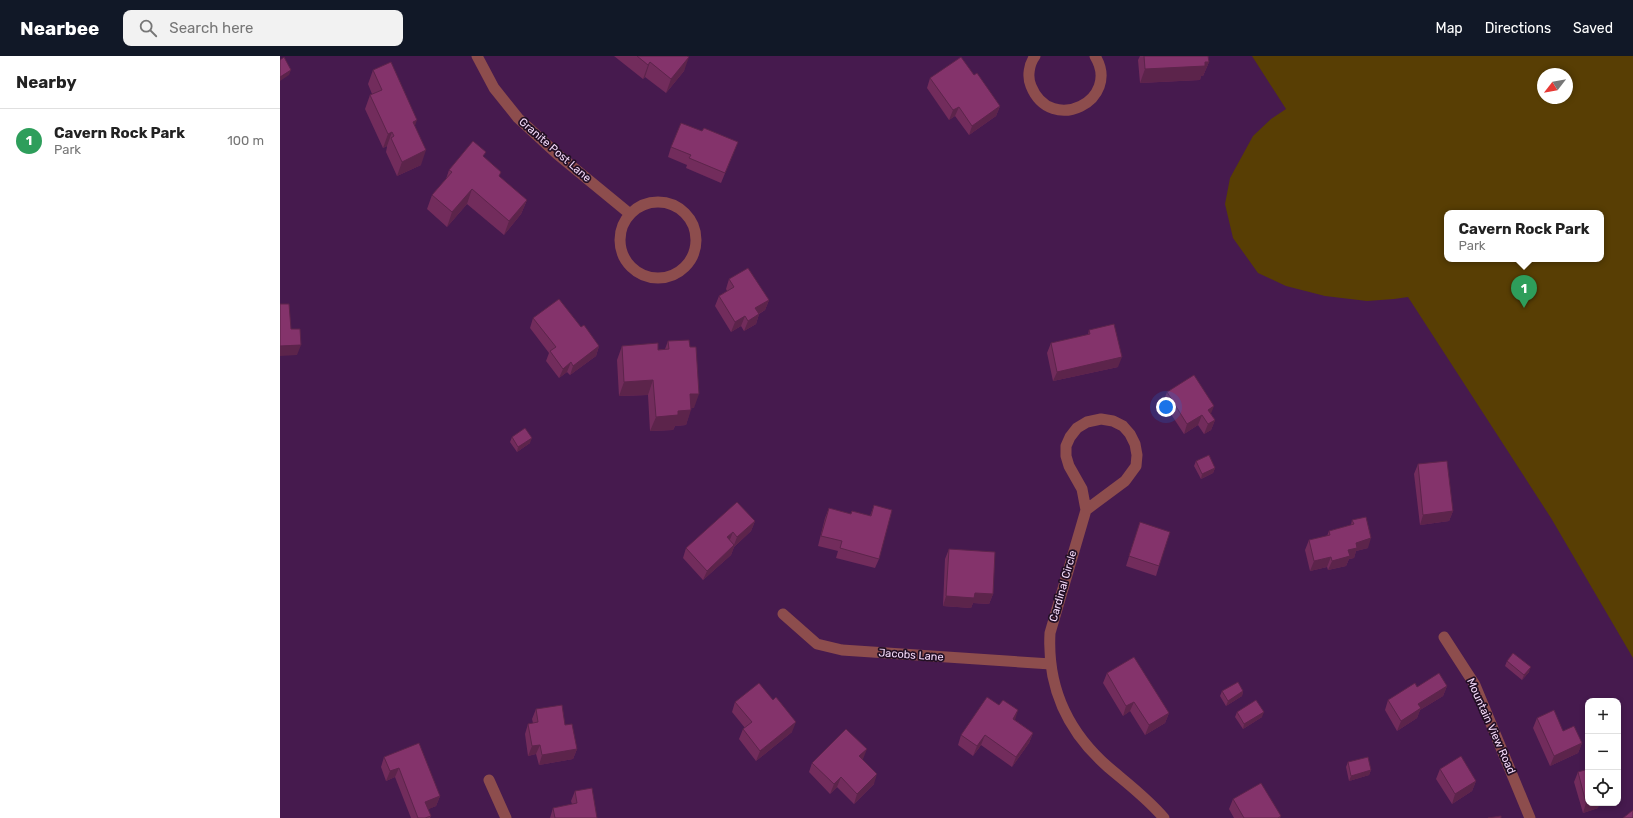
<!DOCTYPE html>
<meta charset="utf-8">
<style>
:root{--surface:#fff;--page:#f2f2f2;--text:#222;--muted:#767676;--line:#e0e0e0;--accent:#111827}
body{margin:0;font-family:Rubik,sans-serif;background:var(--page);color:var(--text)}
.controls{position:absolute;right:12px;bottom:12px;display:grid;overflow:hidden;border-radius:8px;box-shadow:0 2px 6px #0003}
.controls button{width:36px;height:36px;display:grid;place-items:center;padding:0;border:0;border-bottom:1px solid var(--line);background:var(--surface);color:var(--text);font:20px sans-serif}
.compass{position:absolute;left:1257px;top:12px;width:36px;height:36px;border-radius:50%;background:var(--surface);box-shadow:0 2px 6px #0003;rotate:239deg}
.you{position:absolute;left:886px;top:351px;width:14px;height:14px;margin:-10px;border:3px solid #fff;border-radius:50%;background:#1a73e8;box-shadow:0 0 0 6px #1a73e833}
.badge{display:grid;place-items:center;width:26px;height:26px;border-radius:50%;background:var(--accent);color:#fff;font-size:13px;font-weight:700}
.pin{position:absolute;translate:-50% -33px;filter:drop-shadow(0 1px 2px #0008)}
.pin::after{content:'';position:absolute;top:21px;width:14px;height:12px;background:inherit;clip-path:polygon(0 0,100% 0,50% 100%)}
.popup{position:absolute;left:1164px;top:154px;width:160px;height:52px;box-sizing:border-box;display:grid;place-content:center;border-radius:8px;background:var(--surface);filter:drop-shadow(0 1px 3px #0005);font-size:13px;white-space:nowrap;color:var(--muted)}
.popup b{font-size:15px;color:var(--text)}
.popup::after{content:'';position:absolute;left:50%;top:100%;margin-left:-8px;border:8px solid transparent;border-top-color:var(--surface)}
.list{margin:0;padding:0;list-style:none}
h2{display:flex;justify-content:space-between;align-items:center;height:52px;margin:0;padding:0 16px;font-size:17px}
h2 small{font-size:13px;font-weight:400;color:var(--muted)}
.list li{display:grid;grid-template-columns:26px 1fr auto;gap:12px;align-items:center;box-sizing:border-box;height:64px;padding:0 16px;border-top:1px solid var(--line)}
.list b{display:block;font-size:15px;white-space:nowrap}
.list p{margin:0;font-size:13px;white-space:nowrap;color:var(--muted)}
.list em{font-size:13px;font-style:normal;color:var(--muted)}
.icon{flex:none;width:22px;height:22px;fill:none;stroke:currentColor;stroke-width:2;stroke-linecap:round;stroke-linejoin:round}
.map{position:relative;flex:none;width:1353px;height:762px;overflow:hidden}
header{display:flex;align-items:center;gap:24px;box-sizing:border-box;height:56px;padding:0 20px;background:var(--accent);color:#fff}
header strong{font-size:19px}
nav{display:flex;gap:22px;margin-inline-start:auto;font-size:14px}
.search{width:280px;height:36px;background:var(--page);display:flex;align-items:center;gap:10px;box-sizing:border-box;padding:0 14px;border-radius:8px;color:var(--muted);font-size:15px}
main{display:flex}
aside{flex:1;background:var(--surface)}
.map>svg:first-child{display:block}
</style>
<header>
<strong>Nearbee</strong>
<div class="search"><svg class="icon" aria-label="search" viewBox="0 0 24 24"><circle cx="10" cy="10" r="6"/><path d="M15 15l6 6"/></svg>Search here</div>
<nav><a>Map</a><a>Directions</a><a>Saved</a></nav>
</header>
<main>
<aside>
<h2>Nearby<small></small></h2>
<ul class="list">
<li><span class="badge" style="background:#2e9e5b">1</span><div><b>Cavern Rock Park</b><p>Park</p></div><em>100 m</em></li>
</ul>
</aside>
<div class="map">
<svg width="1353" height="762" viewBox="0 0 1353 762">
<rect width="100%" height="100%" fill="#461a4e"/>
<path fill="#583e04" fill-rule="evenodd" d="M972,0H1353V602L1271,462L1128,241L1114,243L1087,245L1045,240L1006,230L978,217L953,182L945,148L950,122L973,80L991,63L1006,53ZM1263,18H1287V42H1263ZM1167,157H1321V203H1167Z"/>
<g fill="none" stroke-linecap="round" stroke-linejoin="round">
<path stroke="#8d4d4d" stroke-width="11" d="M197,0L214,32L238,62L277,98L350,158
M755,0C749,8 747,21 751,30C771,80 842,44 815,0
M340 184a38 38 0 1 1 76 0a38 38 0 1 1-76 0Z
M806,454L802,433L789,410L786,400V390L790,381L797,372L807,366L821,363L833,365L843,370L850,378L855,388L857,399L856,410L845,425L806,454L770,577C767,631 787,675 828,711C848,728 867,742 884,762
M503,558L537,588L562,594L771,608
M1164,581L1195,629L1250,762
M209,724L226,762"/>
</g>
<path fill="#722c5c" d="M334,0H407L404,15L386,37L365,21L363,23Z
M860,0H928L929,6L923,20H921L920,24L860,27L858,4Z
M93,14L135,70L141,109L117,120L106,96L107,91V90L103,92L85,53L90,39L92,38L88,28Z
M694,19L720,50L716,60L689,79L675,60L669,64L647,32L650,22Z
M422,75L458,86L441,127L406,112L407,109L388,101L391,91Z
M204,102L220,121L247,144L241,158L224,179L187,148L167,171L147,153L152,139L166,123L169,114Z
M449,223L489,244L485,254L479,258L476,268L464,275L461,270L451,276L435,250L439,240L447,235L446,233Z
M253,262L301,271L319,290L316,300L290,319L287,316L279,322L266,305L269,297L250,272Z
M809,274L838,311L773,325L767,297L771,287L808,279Z
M388,285L414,352H411L406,369L395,370L393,374L370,375L368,339L339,340L337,304L342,290L378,294L385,293Z
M887,336L931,358L935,364L931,374L924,378L918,369L904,378L883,346Z
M232,381L250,387L237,396L230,386Z
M916,405L935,412L933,417L921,423L914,410Z
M1138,408L1173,455L1169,465L1140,469L1134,418Z
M594,449L599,503L595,512L556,502L558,495L538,490L545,462L549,452L570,458L572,455L590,460Z
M1072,464L1088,492L1076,495L1074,502L1069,503L1066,510L1048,514L1047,511L1030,515L1025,494L1029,484L1047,480L1049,475L1071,469Z
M475,465L471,475L454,491L451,499L423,524L403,502L406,492Z
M860,466L879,510L876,520L846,510Z
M669,493L713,538L709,548L693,547L691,552L663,550L665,503Z
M1227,605L1249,616L1242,624L1225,610Z
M827,617L889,657L885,667L865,679L850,655L843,660L823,627Z
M1167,630L1163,640L1140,654L1137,662L1117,675L1105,654L1108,644L1137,631Z
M942,635H963L962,640L946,650L940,640Z
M455,646L512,676L476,705L459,683L463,673L465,672L452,656Z
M256,653L285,669L297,693L293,703L259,709L256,698L248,700L245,678L248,668L253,667L252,663Z
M957,656L982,661L963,673L955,661Z
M1257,662L1283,675L1302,687L1298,697L1270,710L1253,672Z
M735,664L753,677L749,687L732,711L701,689L693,700L678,689L681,679Z
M104,701L160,740L156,750L148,753L151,760L150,762H131L115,721L106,725L101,711Z
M582,703L594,728L574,748L557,731L550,738L529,716L532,707L583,703Z
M1068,706L1091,714L1089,719L1069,725L1066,711Z
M1160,713L1196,725L1192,735L1172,748L1156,723Z
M1298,716L1308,747H1319L1318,752L1303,757L1294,726Z
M295,735L317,762H270L273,752L292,748L291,745Z
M953,743L1001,760L1000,762H954L949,753Z"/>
<path fill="#5c244b" d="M409,1L404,15L386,37L391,23Z
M370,6L365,21L363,23L368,9Z
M929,6L923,20H921L920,24L860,27L865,13Z
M11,14L9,19L0,25V21Z
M720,50L716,60L689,79L692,70Z
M679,51L675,60L669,64L673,54Z
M137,64L132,78L133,66Z
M112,76L107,90L103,92L108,78Z
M146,94L141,109L117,120L122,106Z
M192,133L187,148L167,171L172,156Z
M247,144L241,158L224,179L229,165Z
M489,244L485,254L472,262L475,252Z
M479,258L476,268L464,275L468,265Z
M465,260L461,270L451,276L455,266Z
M21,289L17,299L0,300V290Z
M319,290L316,300L290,319L293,310Z
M842,301L838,311L773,325L777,316Z
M291,306L287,316L279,322L283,313Z
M373,324L368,339L339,340L344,326Z
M410,338H419L414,352L404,353Z
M934,350L930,360L928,354Z
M411,354L406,369L395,370L393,374L370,375L376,361L398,355Z
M922,359L918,369L904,378L907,368Z
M935,364L931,374L924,378L928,368Z
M252,382L250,387L237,396L238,391Z
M935,412L933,417L921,423L922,418Z
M1173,455L1169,465L1140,469L1143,459Z
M475,465L471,475L454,491L451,499L423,524L427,515L454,489L457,481Z
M453,476L449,486L447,481Z
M1091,482L1088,492L1076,495L1074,502L1069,503L1066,510L1048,514L1052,505L1068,494L1076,487Z
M1051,501L1047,511L1030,515L1034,505Z
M695,537L713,538L709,548L693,547L691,552L663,550L666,540Z
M1251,611L1249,616L1242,624L1244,619Z
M1167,630L1163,640L1140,654L1137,662L1117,675L1121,665L1138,648Z
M963,635L962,640L946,650L948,645Z
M854,646L850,655L843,660L846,650Z
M738,654L735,664L733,663Z
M984,656L982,661L963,673L964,668Z
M889,657L885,667L865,679L869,669Z
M516,666L512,676L476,705L480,695Z
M753,677L749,687L732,711L736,701Z
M705,679L701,689L693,700L697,690Z
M1302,687L1298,697L1270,710L1274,700Z
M260,689L256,698L248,700L252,690Z
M297,693L293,703L259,709L262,699Z
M587,693L583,703L576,710L579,700Z
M119,712L115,721L106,725L110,715Z
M1091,714L1089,719L1069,725L1071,720Z
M597,718L594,728L574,748L577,738Z
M561,721L557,731L550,738L554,728Z
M1196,725L1192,735L1172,748L1175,738Z
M160,740L156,750L142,756L145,746Z
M1308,746V747H1319L1318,752L1303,757L1306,747Z"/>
<path fill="#84336b" stroke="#5c244b" d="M357,0H407L409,1L391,23L370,6L368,9Z
M864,0H928L929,6H925V10L865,13Z
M4,1L11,14L0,21V4Z
M681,1L694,19L697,17L720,50L692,70L679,51L673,54L650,22Z
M111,6L137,64L133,66L146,94L122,106L111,82L114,80L112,76L108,78L90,39L102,34L93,14Z
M401,67L422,75L424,72L458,86L445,117L409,102L411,99L391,91Z
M193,85L206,96L203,100L221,116L219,120L247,144L229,165L192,133L172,156L152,139L172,116L169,114Z
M468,212L489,244L475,252L479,258L468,265L465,260L455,266L439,240L454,231L449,223Z
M279,243L301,271L304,269L319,290L293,310L291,306L283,313L270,295L276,291L253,262Z
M0,248H9L11,273H20L21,289L0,290Z
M834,268L842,301L777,316L771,287L810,278L809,274Z
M409,284L410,291H416L419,338H410L411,354L398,355V359L376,361L373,324L344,326L342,290L378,287V294L389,293L388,285Z
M914,319L934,350L928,354L935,364L928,368L922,359L907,368L887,336Z
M245,372L252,382L238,391L232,381Z
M929,399L935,412L922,418L916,405Z
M1167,405L1173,455L1143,459L1138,408Z
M457,446L475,465L457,481L453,476L447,481L454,489L427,515L406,492Z
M594,449L612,454L599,503L560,492L562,485L541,480L549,452L571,458L572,455L591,460Z
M1086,461L1091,482L1076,487L1077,492L1068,494L1070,500L1052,505L1051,501L1034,505L1029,484L1050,479L1049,475L1074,468L1072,464Z
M860,466L890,476L879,510L849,500Z
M669,493L715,496L713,538L695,537L694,542L666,540Z
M1233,597L1251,611L1244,619L1227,605Z
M854,601L889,657L869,669L854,646L846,650L827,617Z
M1159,617L1167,630L1138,648L1141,652L1121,665L1108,644L1135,627L1137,631Z
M958,626L963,635L948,645L942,635Z
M479,627L493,644L496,641L516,666L480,695L463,673L472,666L455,646Z
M707,641L719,649L723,644L738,654L733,663L753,677L736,701L705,679L697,690L681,679Z
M976,644L984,656L964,668L957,656Z
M282,649L285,669L292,668L297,693L262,699L260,689L252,690L248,668L258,666L256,653Z
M1274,654L1283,675L1294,670L1302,687L1274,700L1257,662Z
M566,673L587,693L579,700L597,718L577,738L561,721L554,728L532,707Z
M139,687L160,740L145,746L151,760L145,762H138L119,712L110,715L104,701Z
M1181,700L1196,725L1175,738L1160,713Z
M1088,701L1091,714L1071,720L1068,706Z
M1308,713V746L1306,747L1298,716Z
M981,727L1001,760L998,762H964L953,743Z
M312,732L317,762H275L273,752L297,747L295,735Z
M1353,754V762H1343Z
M1221,760V762H1208Z"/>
<g text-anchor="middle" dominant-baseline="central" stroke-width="3.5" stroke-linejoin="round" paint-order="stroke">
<g font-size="11" fill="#f5dbfa" stroke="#220f25">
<text transform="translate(275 94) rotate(41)">Granite Post Lane</text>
<text transform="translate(783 530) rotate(-74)">Cardinal Circle</text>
<text transform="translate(631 599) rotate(4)">Jacobs Lane</text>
<text transform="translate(1211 670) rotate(66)">Mountain View Road</text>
</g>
</g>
</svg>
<div class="controls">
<button>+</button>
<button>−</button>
<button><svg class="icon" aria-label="locate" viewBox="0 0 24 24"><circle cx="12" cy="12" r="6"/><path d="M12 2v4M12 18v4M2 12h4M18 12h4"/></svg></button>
</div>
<svg class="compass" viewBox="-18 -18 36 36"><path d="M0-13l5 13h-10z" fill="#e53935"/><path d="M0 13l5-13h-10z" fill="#767676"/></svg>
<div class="you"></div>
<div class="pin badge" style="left:1244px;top:252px;background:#2e9e5b">1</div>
<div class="popup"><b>Cavern Rock Park</b>Park</div>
</div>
</main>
